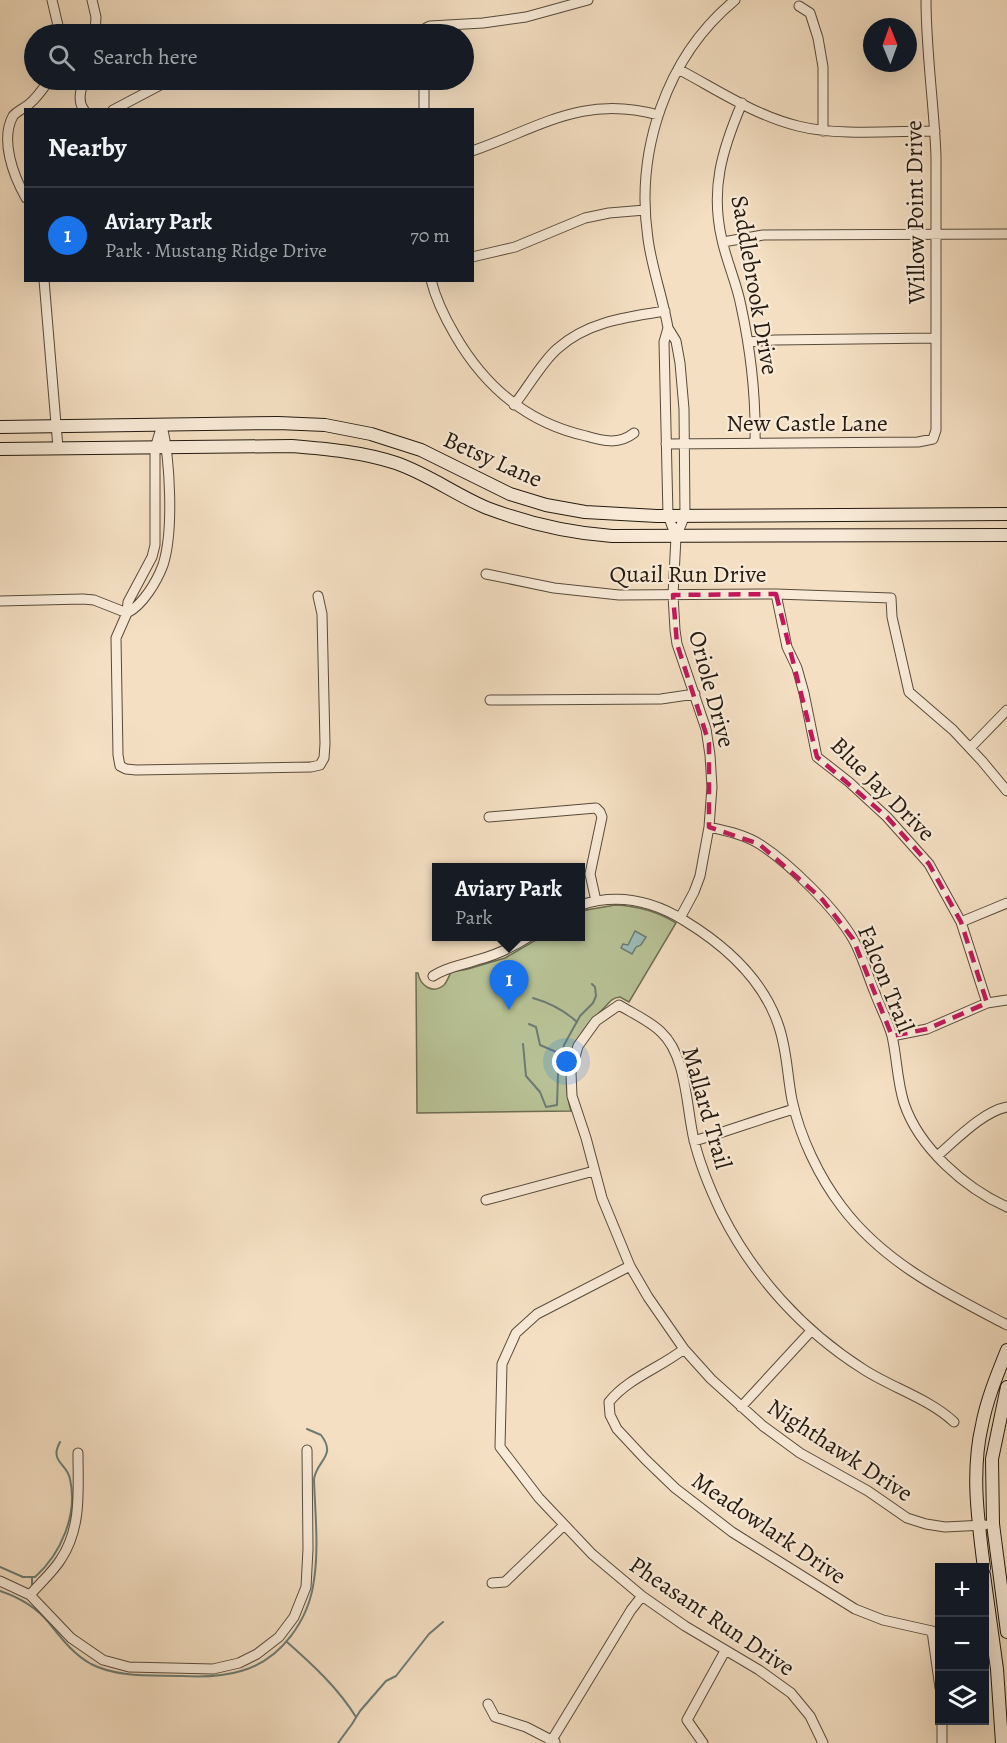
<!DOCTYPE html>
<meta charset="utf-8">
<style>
:root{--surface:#171b24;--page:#20242c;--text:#f1f3f6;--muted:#9ea1a6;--line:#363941;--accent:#1a73e8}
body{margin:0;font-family:Alegreya,serif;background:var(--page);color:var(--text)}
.controls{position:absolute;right:18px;bottom:18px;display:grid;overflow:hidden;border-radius:0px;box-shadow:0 6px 24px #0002}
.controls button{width:54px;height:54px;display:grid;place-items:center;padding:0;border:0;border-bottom:2px solid var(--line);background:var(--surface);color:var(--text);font:30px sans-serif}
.compass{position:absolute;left:863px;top:18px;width:54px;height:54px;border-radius:50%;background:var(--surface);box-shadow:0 6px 24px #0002;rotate:359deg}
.you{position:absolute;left:567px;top:1062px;width:21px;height:21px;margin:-15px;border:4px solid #fff;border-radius:50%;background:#1a73e8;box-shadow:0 0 0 9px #1a73e833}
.badge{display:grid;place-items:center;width:39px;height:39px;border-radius:50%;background:var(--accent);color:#fff;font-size:20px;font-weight:700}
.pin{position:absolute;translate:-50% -50px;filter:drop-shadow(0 2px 3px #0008)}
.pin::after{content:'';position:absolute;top:32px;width:21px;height:18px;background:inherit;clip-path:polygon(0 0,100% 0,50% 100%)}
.popup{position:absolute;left:432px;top:863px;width:153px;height:78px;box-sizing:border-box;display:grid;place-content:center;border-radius:0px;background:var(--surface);filter:drop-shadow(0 2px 4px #0005);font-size:20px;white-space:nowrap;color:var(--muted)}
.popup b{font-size:22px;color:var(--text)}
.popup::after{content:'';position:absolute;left:50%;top:100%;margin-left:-12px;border:12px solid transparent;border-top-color:var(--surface)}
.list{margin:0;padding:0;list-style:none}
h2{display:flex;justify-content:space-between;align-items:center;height:78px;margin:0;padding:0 24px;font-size:26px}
h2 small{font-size:20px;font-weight:400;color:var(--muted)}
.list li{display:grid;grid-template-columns:39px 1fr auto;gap:18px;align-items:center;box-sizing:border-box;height:96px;padding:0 24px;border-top:2px solid var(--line)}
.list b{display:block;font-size:22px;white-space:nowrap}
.list p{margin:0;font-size:20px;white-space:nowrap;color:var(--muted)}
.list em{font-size:20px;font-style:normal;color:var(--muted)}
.icon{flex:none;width:33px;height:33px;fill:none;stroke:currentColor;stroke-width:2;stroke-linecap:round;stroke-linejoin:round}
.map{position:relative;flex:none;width:1007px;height:1743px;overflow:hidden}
.search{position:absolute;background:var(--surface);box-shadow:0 6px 24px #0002;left:24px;top:24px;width:450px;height:66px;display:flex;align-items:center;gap:15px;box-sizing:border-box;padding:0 21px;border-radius:33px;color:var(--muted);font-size:22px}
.panel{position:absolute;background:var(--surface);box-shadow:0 6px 24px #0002;left:24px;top:108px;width:450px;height:174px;border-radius:0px}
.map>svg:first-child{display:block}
</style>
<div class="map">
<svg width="1007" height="1743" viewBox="0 0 1007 1743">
<rect width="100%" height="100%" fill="#f4dfc2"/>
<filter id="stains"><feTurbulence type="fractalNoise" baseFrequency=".00333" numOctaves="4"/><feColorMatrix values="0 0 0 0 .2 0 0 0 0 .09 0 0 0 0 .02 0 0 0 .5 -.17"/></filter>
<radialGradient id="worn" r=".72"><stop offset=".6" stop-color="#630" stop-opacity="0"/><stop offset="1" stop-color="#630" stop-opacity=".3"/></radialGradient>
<path fill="#b8c296" stroke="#6e6e52" stroke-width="1.5" d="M615,905C638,906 657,911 676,923L629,1002L620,997C610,998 609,1004 602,1010C572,1037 559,1071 571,1111L417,1113L416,973H418C420,985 432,995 444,985C447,982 449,976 451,972L468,969L505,958L541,937L581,936V911Z"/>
<path fill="#9cbcb8" stroke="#6c7b74" stroke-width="1.5" d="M635,931L646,937L641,945L636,947L632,954L621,948L623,944L628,945Z"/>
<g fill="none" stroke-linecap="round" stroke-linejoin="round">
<path stroke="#6c7b74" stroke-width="2" d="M533,998C550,1003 564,1010 577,1022
M529,1024L536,1027L540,1045L561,1054
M523,1044L526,1076L540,1092L546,1107L557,1105L558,1074L564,1045L580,1016L593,1003L596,996L595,987L592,984
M0,1567L23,1577H35C61,1554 78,1514 70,1479C67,1463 49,1462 60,1442
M32,1577V1585
M0,1591C18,1597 37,1608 49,1623C62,1639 73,1654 91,1664C118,1678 153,1675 182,1676C201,1677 222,1677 241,1671C281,1660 309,1620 314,1580C319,1547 315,1512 314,1479C317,1460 337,1456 321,1435L307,1429
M287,1642C313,1665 338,1688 356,1717
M338,1743L352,1724L360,1711L386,1681L396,1676L429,1634L443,1622"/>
<g stroke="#584b3c" stroke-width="11">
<path id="minor" d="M52,0L60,34
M92,0L96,17L95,34
M799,6L810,13L818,38L823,67V131
M424,34L426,28L430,26L483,23L526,17L588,0
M678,69C716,89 756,116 798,126C837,136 894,131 935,131
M84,80C81,89 77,101 84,110
M424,80V110
M742,103C722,150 710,189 722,240C727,263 737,284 741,306C751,352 756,396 755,443
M113,110L168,81
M472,151C539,128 583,94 658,115
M26,198C13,175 0,140 13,116C17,111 23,109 28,105C37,98 43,89 49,80
M723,242L763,235L1007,234
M472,257L515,247L585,218L609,213L645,210
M44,280L58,448
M431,280C436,300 445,318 455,335C485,387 527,423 586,436C603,441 619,445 634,433
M668,328L664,342L668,515L676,537
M749,342L775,340L936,338
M514,405C527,389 542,362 557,349C587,322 626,317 665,311
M666,444L918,442L933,439L936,430V156C934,104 926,52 926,0
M486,574L554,588L619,595L776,594L891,598L892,617L909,692L953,730L982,761L1007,791
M776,594L787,647L797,668L804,693L817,757L849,782L887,817L929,864L961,922L987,1003
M0,601L83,599L94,600L127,613
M127,613C143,605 157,581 163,565C174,531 170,460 162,425L155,448V545L152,557L128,602L127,613L116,638L118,755L120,766L126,769L136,770L311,767L320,765L324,758L325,744L322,614L318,596
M490,700L661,699L695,694
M970,748L1007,710
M489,817L596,808L600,812L602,817L590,874L596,901
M709,827C727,831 746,835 761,845C790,864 835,908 853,939C862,955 868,976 875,993C880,1007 888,1021 892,1036C897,1058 897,1081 904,1103C919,1148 965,1188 1007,1207
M581,905C618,893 653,901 685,921C726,946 762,978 778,1024C787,1048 787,1075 792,1100C800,1137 819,1177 842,1207C884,1263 946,1293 1007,1325
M680,918L694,892L700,876L709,827L712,787L710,755L706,729L677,644L675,630L673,595L676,537L685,515L684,409L680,363L676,341L668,328C663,298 652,269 648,239C635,151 666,57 735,0
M961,922L1007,903
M433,976C449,966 460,966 477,960C497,955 513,947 530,936
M892,1036L927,1029L987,1003L1007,1000
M694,1141C728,1131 760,1119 794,1109
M937,1156C956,1140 982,1112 1007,1107
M486,1200L594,1171
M630,1266L537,1314L516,1333L502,1364L500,1447L539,1498L592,1554L642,1596L685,1626L759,1670L791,1693L810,1716L823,1743
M684,1349C660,1368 628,1378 609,1402L610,1415L617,1429L645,1459L675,1488L732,1532L855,1609L883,1620L932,1631L940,1688
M741,1407L811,1331
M954,1422C928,1398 892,1388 863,1369C803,1331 753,1276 721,1212C710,1189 700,1165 694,1140C686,1107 687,1056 661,1032C650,1021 632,1013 619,1005L596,1021L578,1046L571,1072L572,1096L586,1138L602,1198L630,1266L648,1297L684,1349L711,1379L763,1426L800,1453L868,1491L907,1518L926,1524L945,1527L985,1525
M0,1581L30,1595L71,1638L103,1660L129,1667L213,1669L239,1663L257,1654L279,1637L294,1617L306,1587L308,1549L307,1450
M492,1583L505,1582L563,1526
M30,1595C40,1583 53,1572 61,1559C82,1527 78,1490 78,1453
M488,1704L495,1717L526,1727L555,1742
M942,1720V1743
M550,1743L631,1610L642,1596
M703,1743L687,1720L725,1651"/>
</g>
<g stroke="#241a0f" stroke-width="14">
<path id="secondary" d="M0,427L278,423L325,425L371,434L421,450L510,494L546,505L585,512L657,516L1007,514
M0,449L292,446C328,449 362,452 396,463C428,474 456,495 487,508C527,523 570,533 612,536L1007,535
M1007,1387L992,1459L993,1524L1007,1632
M984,1568C978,1520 971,1472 982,1425C987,1399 997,1375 1007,1350
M984,1575L997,1669L1002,1743"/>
</g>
<use href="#minor" stroke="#f8ead7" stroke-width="9"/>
<use href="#secondary" stroke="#f8ead7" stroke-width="12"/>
</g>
<path fill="none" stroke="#c2185b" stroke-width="4.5" stroke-dasharray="12 8" stroke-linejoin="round" d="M776,594L817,757L887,817L929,864L961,922L987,1003L927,1029L892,1036L853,939L821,898L759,844L709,827V743L677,644L673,595Z"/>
<g text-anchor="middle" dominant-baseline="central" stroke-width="4.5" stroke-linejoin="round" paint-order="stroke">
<g font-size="24" fill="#241a0f" stroke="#f8ead7">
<text transform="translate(915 212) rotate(-91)">Willow Point Drive</text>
<text transform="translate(755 285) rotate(80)">Saddlebrook Drive</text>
<text x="807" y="423">New Castle Lane</text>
<text transform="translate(493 459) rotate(24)">Betsy Lane</text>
<text x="688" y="574">Quail Run Drive</text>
<text transform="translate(712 689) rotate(75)">Oriole Drive</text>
<text transform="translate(883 789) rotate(45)">Blue Jay Drive</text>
<text transform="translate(886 979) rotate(68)">Falcon Trail</text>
<text transform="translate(707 1108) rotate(74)">Mallard Trail</text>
<text transform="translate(840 1450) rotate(33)">Nighthawk Drive</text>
<text transform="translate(769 1528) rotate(34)">Meadowlark Drive</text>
<text transform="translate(712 1616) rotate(34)">Pheasant Run Drive</text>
</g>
</g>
<rect width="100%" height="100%" filter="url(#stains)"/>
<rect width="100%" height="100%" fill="url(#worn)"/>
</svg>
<div class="controls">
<button>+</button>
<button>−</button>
<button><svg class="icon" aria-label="layers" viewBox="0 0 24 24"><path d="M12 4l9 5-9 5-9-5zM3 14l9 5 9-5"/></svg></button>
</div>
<svg class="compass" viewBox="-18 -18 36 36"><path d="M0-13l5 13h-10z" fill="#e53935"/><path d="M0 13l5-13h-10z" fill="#9ea1a6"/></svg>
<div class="you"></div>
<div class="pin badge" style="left:509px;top:1010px">1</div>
<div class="popup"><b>Aviary Park</b>Park</div>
<div class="search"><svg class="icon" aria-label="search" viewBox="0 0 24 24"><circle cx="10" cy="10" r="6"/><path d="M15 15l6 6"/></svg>Search here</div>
<section class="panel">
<h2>Nearby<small></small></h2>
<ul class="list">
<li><span class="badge">1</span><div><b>Aviary Park</b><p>Park · Mustang Ridge Drive</p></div><em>70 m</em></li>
</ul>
</section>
</div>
